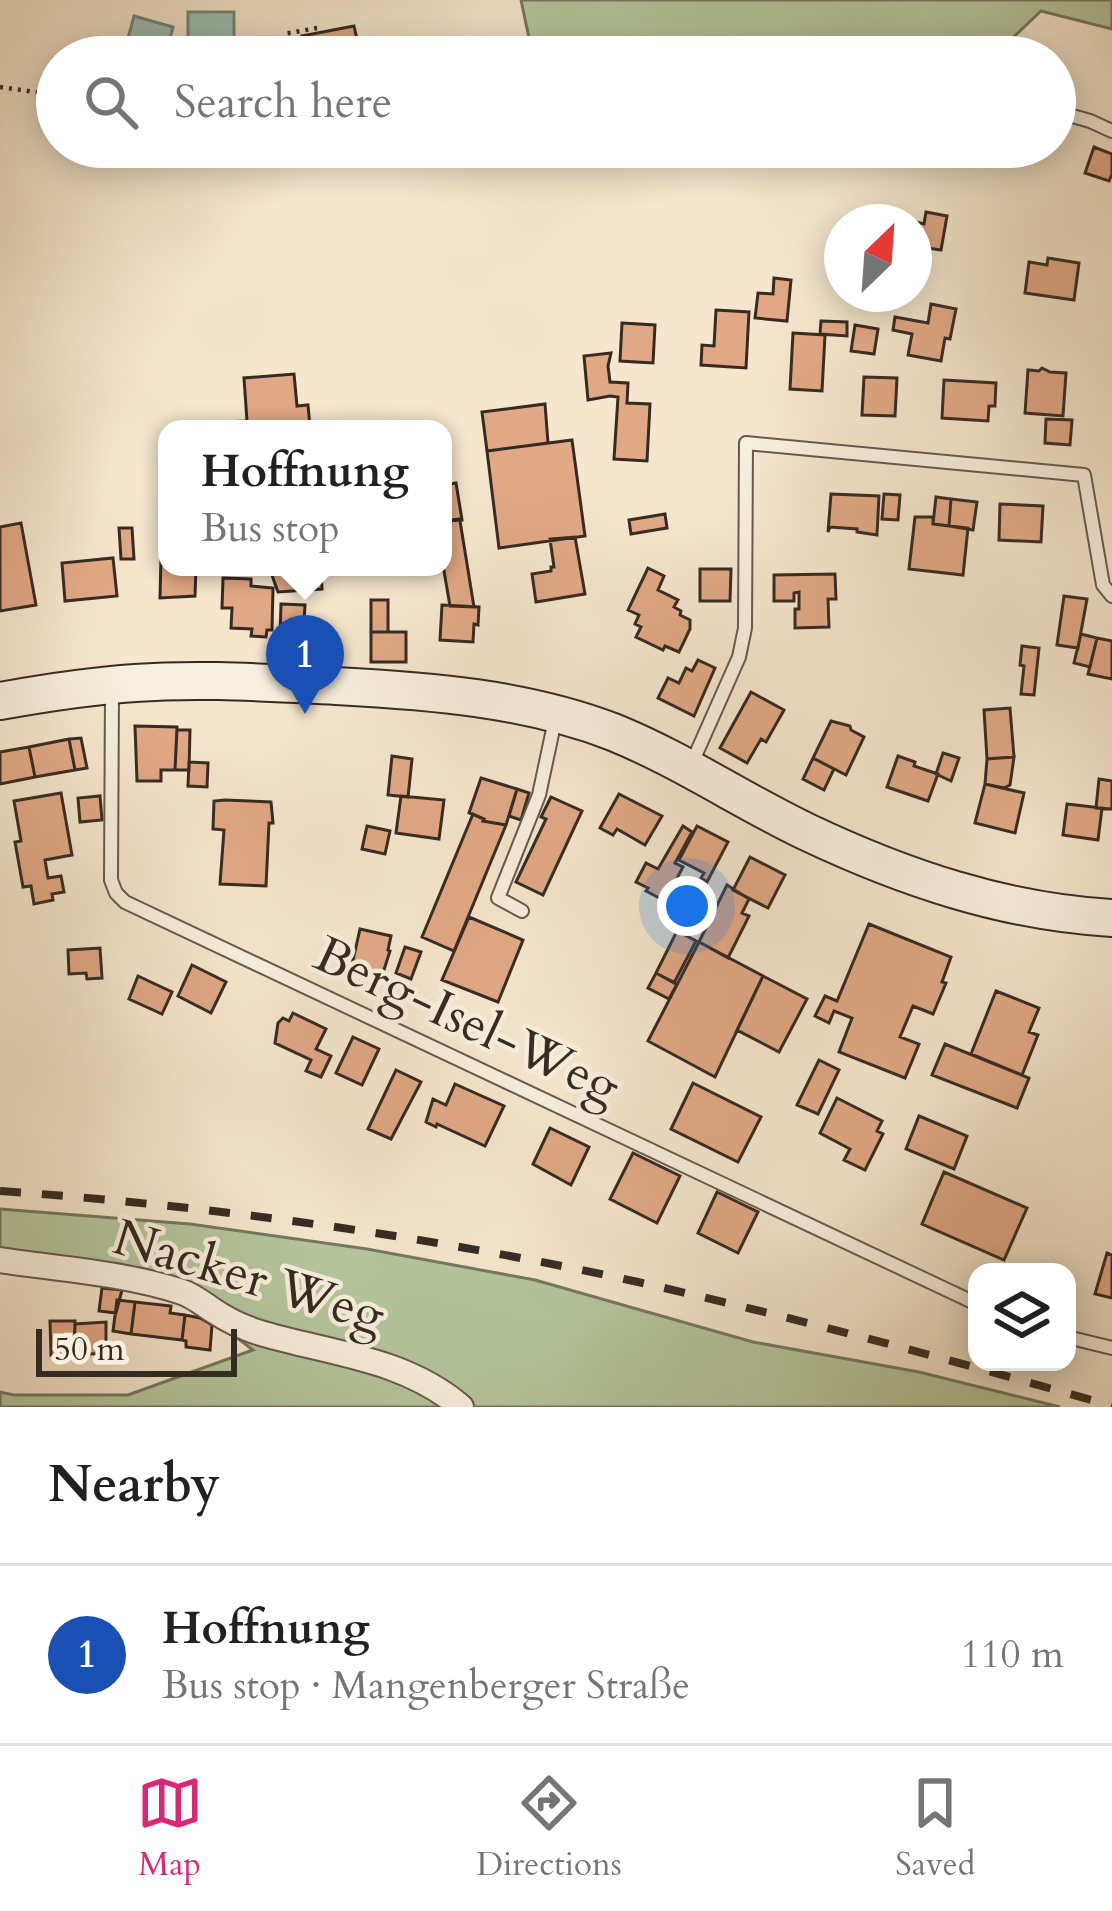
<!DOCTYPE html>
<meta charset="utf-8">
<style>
:root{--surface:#fff;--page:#f6f6f6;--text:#202124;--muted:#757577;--line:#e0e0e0;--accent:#db2777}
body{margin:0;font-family:Cardo,serif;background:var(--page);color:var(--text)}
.controls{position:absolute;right:36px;bottom:36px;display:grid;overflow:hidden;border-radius:24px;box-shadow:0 6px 30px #0003}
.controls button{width:108px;height:108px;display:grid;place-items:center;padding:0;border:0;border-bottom:3px solid var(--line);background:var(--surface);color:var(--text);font:60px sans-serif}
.compass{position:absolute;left:824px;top:204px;width:108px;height:108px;border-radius:50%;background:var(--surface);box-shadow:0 6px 30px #0003;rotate:25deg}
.scale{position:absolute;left:36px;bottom:30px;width:201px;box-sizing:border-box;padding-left:12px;border:6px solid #362b23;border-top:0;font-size:33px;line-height:42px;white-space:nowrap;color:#362b23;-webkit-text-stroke:9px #f8efde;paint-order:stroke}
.you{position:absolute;left:687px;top:906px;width:42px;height:42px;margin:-30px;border:9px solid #fff;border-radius:50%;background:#1a73e8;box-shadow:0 0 0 18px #1a73e833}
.badge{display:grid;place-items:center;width:78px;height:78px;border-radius:50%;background:var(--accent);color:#fff;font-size:39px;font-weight:700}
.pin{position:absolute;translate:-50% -99px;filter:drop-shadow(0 3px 6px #0008)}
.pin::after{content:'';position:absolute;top:63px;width:42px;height:36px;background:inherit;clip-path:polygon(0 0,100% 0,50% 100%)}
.popup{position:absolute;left:158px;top:420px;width:294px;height:156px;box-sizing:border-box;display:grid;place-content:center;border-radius:24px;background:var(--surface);filter:drop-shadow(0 3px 9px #0005);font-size:39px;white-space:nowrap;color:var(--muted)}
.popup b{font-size:45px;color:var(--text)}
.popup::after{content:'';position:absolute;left:50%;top:100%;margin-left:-24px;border:24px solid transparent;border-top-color:var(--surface)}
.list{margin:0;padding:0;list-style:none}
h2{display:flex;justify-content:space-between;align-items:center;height:156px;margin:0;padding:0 48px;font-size:51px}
h2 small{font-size:39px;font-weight:400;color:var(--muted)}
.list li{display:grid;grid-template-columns:78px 1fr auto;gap:36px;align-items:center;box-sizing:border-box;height:180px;padding:0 48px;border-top:3px solid var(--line)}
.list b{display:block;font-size:45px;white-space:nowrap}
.list p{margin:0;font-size:39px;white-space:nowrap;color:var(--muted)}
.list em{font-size:39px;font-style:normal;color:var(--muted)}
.icon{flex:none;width:66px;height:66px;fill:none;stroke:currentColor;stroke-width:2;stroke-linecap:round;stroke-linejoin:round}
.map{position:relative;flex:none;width:1112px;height:1407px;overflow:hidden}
.search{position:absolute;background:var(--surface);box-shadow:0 6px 30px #0003;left:36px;right:36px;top:36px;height:132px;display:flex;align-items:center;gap:30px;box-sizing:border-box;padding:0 42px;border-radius:66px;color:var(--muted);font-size:45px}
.sheet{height:336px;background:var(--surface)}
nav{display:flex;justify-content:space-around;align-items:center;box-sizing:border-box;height:168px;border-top:3px solid var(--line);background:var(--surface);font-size:33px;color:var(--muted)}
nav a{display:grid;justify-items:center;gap:6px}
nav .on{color:var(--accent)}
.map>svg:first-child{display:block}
</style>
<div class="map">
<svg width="1112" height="1407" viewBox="0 0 1112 1407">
<rect width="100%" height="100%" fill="#f5e6cd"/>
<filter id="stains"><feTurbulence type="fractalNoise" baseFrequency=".00167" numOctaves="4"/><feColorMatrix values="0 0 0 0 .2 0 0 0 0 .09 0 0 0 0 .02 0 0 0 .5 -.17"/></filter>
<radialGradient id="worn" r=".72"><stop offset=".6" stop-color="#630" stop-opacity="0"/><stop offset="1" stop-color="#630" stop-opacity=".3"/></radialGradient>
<path fill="#b5c69d" stroke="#767860" stroke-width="3" d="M521,0H1112V29L1041,11L1001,49L899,44L814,57H533Z
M0,1209L190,1224L367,1249L535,1280L753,1342L919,1372L1060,1407H0V1392L14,1395H128L253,1350L197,1307L0,1254Z"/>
<path fill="#9cc0b4" stroke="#73847a" stroke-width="3" d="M188,12H234V57H188Z
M134,16L173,27L165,57H123Z"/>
<path fill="#e1a885" stroke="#362b23" stroke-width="3" d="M354,26L359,48L325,57H307L302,36Z
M1094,147L1112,154V174L1109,181L1085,173Z
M926,212L947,216L941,250L914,246L916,222L924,224Z
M1048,258L1079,263L1074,300L1025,293L1029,262L1047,265Z
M774,278L791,280L787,321L755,318L758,293L773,294Z
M931,304L956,309L950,339L945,338L941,361L908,355L912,334L893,330L895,317L928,323Z
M716,310L749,312L746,368L701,365L702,345L714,346Z
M821,321L847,322V336L820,334Z
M622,323L655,325L653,363L620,361Z
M855,325L878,329L874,354L851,351Z
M793,333L825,335L822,391L790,389Z
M611,353L608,366L610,382L628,383L627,403L650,404L647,461L614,459L618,397L610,396L588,400L584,356Z
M1042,368L1050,372L1066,373L1063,416L1025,413L1028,370L1039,371Z
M294,374L297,406L308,405L310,427L313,429H225V422L247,421L244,378Z
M864,377L897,378L895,416L862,415Z
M944,380L996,383L995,406H989L988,421L942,418Z
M545,404L548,443L487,451L482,412Z
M1046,419L1072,420L1070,445L1045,443Z
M572,440L585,536L499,548L487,451Z
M456,483L462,520L443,521V485Z
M831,494L879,496L877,535L857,532V529L830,527L828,532Z
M884,494L900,495L898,520L882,519Z
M936,497L951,499L949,526L933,524Z
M951,499L977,502L973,530L949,526Z
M1000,504L1043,506L1041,542L999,540Z
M665,514L667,528L631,534L629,520Z
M915,517H933V524L968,528L963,575L909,569Z
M460,519V521L474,607L450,606L443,565V521Z
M21,523L36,605L0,611V527Z
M119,528H132L134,559H121Z
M575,537L585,594L536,602L532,574L551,571V567H554L550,539Z
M161,557L167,558V567H196L195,596L160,598Z
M113,558L117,596L65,601L62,563Z
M269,567H321L322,589L278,592Z
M648,568L664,576L658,590L678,600L674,607L681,611L680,615L690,620V629L679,652L665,646L663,650L636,637L641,627L635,624L639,615L628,610Z
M700,569H731L730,601H700Z
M835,574L836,599H828L829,627L795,628V609H799V592L794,593V601H774V575Z
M223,578L251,579V586L273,588L272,630H267L266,637L251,636L252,629L231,628L232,608H222Z
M1064,596L1087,599L1078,648L1057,645Z
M371,600H388V632H371Z
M281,604L305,605L303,638L280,637Z
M442,605L479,607L478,625L474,624L473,642L440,640Z
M371,632H406V662H371Z
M1081,634L1097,638L1090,667L1074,663Z
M1097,638L1112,641V679L1088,674Z
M1022,646L1039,648L1034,695L1021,694L1024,666L1020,665Z
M698,660L715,668L694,716L658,698L668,678L679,683L686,668L692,671Z
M751,692L784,710L766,742L761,739L747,763L720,748Z
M1010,708L1014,757L987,759L984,710Z
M831,721L850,726L851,730L864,737L846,775L813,758Z
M135,726L177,727L175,770H161V781H137Z
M177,730H190L189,770H175Z
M81,738L87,768L75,770L69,739Z
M69,739L75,770L35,777L29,747Z
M29,747L35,777L0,784V752Z
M943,753L959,758L951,781L936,774Z
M392,756L412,759L408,797L388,795Z
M898,756L915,762L914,766L938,774L928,801L887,787Z
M1014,757L1010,785L1004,788L985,784L987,759Z
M813,758L834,769L824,790L803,779Z
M189,762L208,763L207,787L188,786Z
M481,778L517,789L506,825L483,821L484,819L469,813Z
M1099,779L1112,781V809L1096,808Z
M985,784L1024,793L1015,833L975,823Z
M517,789L529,793L521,820L509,816Z
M61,793L72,855L45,860L48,878L61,876L64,892L52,894L53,900L34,904L31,886L23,887L15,842L21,841L14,801Z
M619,794L662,816L645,845L617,829L613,835L600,828Z
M100,796L102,820L80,822L78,798Z
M401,796L444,800L439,839L396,833Z
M551,797L582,811L543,895L516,882L546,819L541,817Z
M225,800L271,802L273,823H269L266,886L220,884L224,830L213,829L214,801Z
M1067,804L1102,808L1098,840L1063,835Z
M473,814L484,819L483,821L506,825L454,951L422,937Z
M367,826L390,831L385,854L362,849Z
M683,826L692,832L675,863L683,867L665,901L646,891L648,888L636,882L646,863L658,869Z
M697,826L728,842L707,882L701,878L704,873L679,860Z
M750,857L785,875L768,908L733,890Z
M727,885L749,899L742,913L749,916L728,958L699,942Z
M469,917L523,940L498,1002L442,980Z
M869,924L951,957L942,982L946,983L933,1014L913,1006L900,1037L919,1044L905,1078L839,1052L852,1018L834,1011L829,1023L815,1016L825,996L837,1001Z
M360,929L391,936L388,950L390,951L382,976L351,969Z
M677,931L696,941L674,983L656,973Z
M699,942L763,976L715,1077L648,1041Z
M405,947L421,952L411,979L396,973Z
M100,948L102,978L87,979L86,973L69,974L68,950Z
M192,965L226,982L211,1013L178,996Z
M656,973L677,984L669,999L648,988Z
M138,976L172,992L162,1014L129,999Z
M763,976L807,999L779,1052L737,1030Z
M996,991L1039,1008L1029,1032L1038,1035L1022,1075L971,1054Z
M293,1013L326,1029L316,1049L331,1056L321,1077L306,1071L311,1060L275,1043L278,1023L283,1018L289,1021Z
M353,1037L379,1049L362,1085L336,1073Z
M945,1044L1029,1078L1017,1108L932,1075Z
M819,1060L839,1070L818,1114L797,1105Z
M396,1070L421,1082L391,1139L368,1129Z
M693,1083L761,1117L738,1162L671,1129Z
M455,1084L504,1106L485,1146L437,1124L436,1127L426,1122L433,1099L446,1105Z
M837,1098L882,1121L877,1131L883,1134L865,1170L844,1160L850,1149L820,1133Z
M919,1116L967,1136L954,1169L906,1149Z
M550,1128L589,1147L571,1185L533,1164Z
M633,1153L680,1176L657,1223L610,1199Z
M944,1172L1027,1208L1004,1260L922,1224Z
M717,1192L758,1212L738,1253L698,1233Z
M1107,1253L1112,1255V1298L1095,1294Z
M102,1288L122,1290L116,1313L99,1311Z
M117,1300L135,1302L131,1334L113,1331Z
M135,1302L171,1306L170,1313L185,1315L182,1340L131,1334Z
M185,1315L200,1318L212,1325L210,1350L186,1347V1341L182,1340Z
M50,1321H75L74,1355H51Z
M106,1322V1353L74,1355L75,1324Z"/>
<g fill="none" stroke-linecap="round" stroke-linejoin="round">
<g stroke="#665a4e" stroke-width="16">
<path id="service" d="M1055,111L1090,121L1112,131
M112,692L111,880L116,893L125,902L977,1304
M692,763L739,657L745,628L746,443L1084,475L1103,585L1112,596
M522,911L498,898L539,795L555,720
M1067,1337L1112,1348"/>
</g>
<g stroke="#665a4e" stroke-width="28">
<path id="minor" d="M0,1260C60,1269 124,1273 182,1292C194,1296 203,1304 214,1311C229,1321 246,1329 264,1334C333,1354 405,1359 461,1407"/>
</g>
<g stroke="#362b23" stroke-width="40">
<path id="secondary" d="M0,701C45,693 90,686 135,683C202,678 269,683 336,686C429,691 525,698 613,732C680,759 742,801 807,832C904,878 1005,912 1112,918"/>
</g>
<path stroke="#362b23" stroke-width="4.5" stroke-dasharray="3 6" stroke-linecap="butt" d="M288,57L284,34L317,28
M0,87L57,95"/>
<use href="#service" stroke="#f8efde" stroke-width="12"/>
<use href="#minor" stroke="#f8efde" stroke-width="24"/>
<use href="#secondary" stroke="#f8efde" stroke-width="36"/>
<path stroke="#362b23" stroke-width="8" stroke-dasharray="21 21" stroke-linecap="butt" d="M0,1191C214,1206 428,1236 638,1282C797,1318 955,1361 1112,1406"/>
</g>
<g text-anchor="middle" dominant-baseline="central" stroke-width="9" stroke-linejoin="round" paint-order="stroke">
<g font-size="51" fill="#362b23" stroke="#f8efde">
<text transform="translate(467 1021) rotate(25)">Berg-Isel-Weg</text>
<text transform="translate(249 1277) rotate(17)">Nacker Weg</text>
</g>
</g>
<rect width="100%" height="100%" filter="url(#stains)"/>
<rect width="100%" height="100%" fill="url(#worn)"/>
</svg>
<div class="controls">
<button><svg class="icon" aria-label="layers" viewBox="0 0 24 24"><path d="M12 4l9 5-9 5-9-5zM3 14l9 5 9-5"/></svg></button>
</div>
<svg class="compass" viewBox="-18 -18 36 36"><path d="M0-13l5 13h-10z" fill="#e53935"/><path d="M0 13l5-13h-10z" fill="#757577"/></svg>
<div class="scale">50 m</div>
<div class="you"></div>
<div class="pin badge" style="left:305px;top:714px;background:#1a4fb4">1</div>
<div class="popup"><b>Hoffnung</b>Bus stop</div>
<div class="search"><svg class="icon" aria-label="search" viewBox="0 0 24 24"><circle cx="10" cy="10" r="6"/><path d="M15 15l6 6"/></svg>Search here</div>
</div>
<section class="sheet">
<h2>Nearby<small></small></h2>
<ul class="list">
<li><span class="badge" style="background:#1a4fb4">1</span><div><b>Hoffnung</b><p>Bus stop · Mangenberger Straße</p></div><em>110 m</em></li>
</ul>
</section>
<nav>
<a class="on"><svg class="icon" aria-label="map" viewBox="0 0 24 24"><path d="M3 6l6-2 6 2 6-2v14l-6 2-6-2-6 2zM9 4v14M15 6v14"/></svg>Map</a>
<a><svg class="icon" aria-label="directions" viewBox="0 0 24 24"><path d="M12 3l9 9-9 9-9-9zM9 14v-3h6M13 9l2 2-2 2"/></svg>Directions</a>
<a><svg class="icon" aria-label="saved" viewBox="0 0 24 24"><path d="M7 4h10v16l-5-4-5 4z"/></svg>Saved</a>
</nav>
